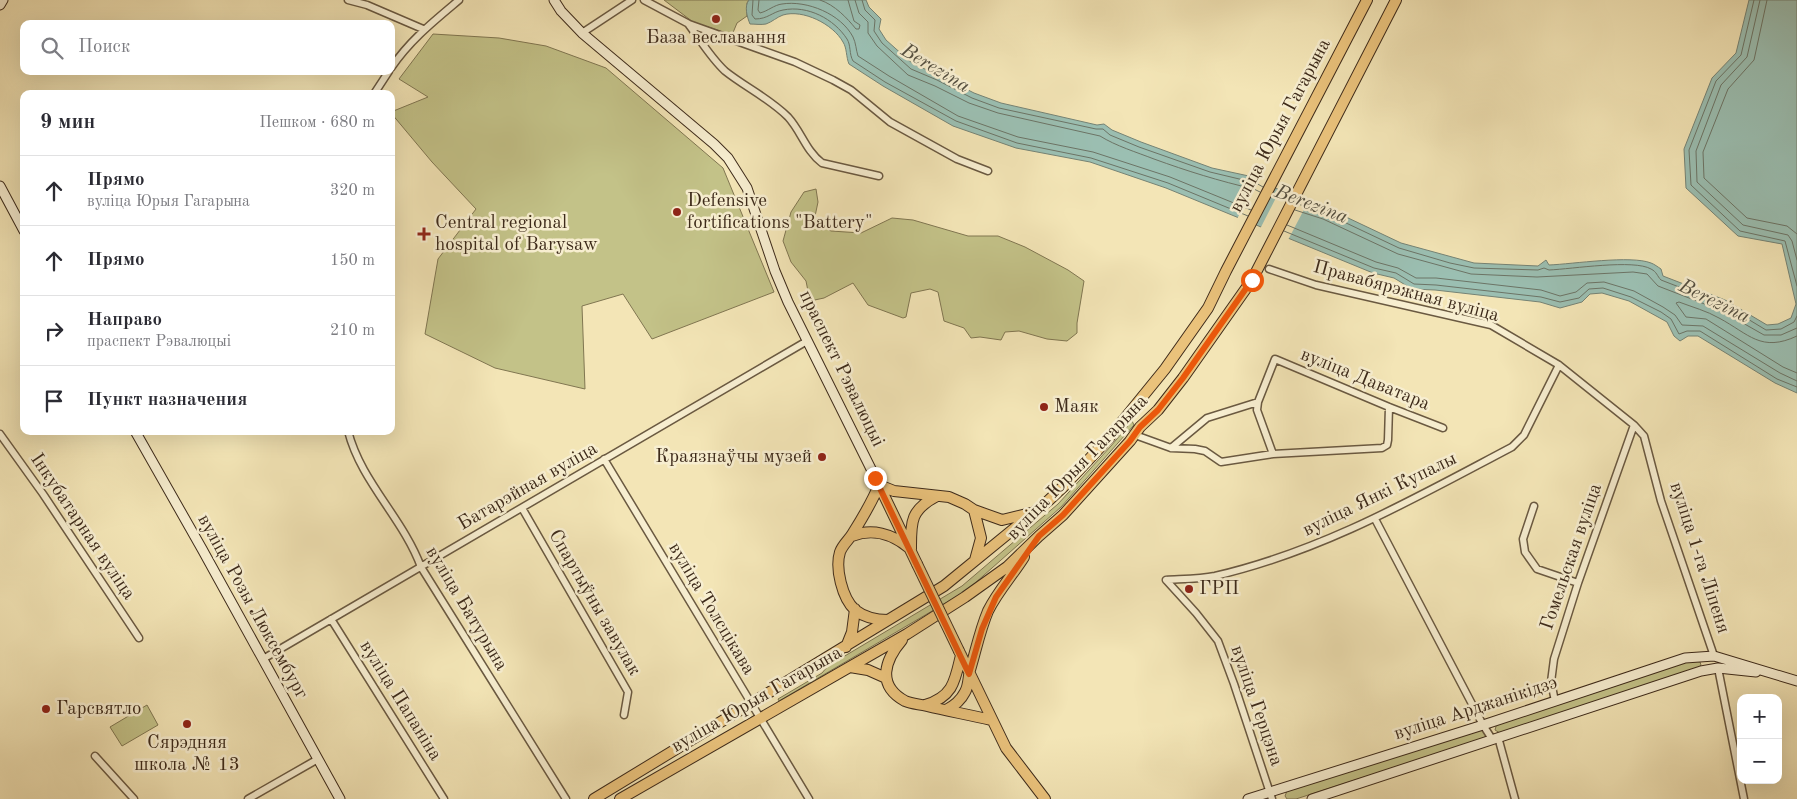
<!DOCTYPE html>
<html lang="ru">
<meta charset="utf-8">
<style>
:root{--surface:#fff;--page:#f7f7f7;--text:#2b2b33;--muted:#7c7c81;--line:#e1e1e2}
body{margin:0;font-family:"Old Standard TT",serif;background:var(--page);color:var(--text)}
.controls{position:absolute;right:15px;bottom:15px;display:grid;overflow:hidden;border-radius:10px;box-shadow:0 5px 20px #0002}
.controls button{width:45px;height:45px;display:grid;place-items:center;padding:0;border:0;border-bottom:1px solid var(--line);background:var(--surface);color:var(--text);font:25px sans-serif}
.stop{position:absolute;width:15px;height:15px;margin:-11px;border:4px solid #ea580c;border-radius:50%;background:#fff}
.stop.end{background:#ea580c;border-color:#fff;box-shadow:0 1px 5px #0008}
.list{margin:0;padding:0;list-style:none}
h2{display:flex;justify-content:space-between;align-items:center;height:65px;margin:0;padding:0 20px;font-size:21px}
h2 small{font-size:16px;font-weight:400;color:var(--muted)}
.list li{display:grid;grid-template-columns:32px 1fr auto;gap:15px;align-items:center;box-sizing:border-box;height:70px;padding:0 20px;border-top:1px solid var(--line)}
.list b{display:block;font-size:19px;white-space:nowrap}
.list p{margin:0;font-size:16px;white-space:nowrap;color:var(--muted)}
.list em{font-size:16px;font-style:normal;color:var(--muted)}
.icon{flex:none;width:28px;height:28px;fill:none;stroke:currentColor;stroke-width:2;stroke-linecap:round;stroke-linejoin:round}
.map{position:relative;flex:none;width:1797px;height:799px;overflow:hidden}
.search{position:absolute;background:var(--surface);box-shadow:0 5px 20px #0002;left:20px;top:20px;width:375px;height:55px;display:flex;align-items:center;gap:12px;box-sizing:border-box;padding:0 18px;border-radius:10px;color:var(--muted);font-size:19px}
.panel{position:absolute;background:var(--surface);box-shadow:0 5px 20px #0002;left:20px;top:90px;width:375px;height:345px;border-radius:10px}
.map>svg:first-child{display:block}
</style>
<div class="map">
<svg width="1797" height="799" viewBox="0 0 1797 799">
<rect width="100%" height="100%" fill="#f3e5b6"/>
<filter id="stains"><feTurbulence type="fractalNoise" baseFrequency=".004" numOctaves="4"/><feColorMatrix values="0 0 0 0 .2 0 0 0 0 .09 0 0 0 0 .02 0 0 0 .5 -.17"/></filter>
<radialGradient id="worn" r=".72"><stop offset=".6" stop-color="#630" stop-opacity="0"/><stop offset="1" stop-color="#630" stop-opacity=".3"/></radialGradient>
<path fill="#c3c288" stroke="#807651" d="M664,0H749L747,3V16L737,23L732,35L693,22Z
M433,34L499,38L546,46L606,68L723,168L774,292L652,339L623,294L582,306L585,389L495,368L425,334L438,259L476,209L432,162L391,113V112L428,97L399,79Z
M816,189L818,202L814,221L831,231L861,233L892,218L913,220L968,236H998L1025,247L1068,270L1084,281L1077,323V333L1067,341L1047,339L1019,331L1005,332L1001,340L980,337L971,338L964,328L944,321L938,292L930,289L911,293L906,317L903,318L868,305L853,283L824,298L810,301L806,281L791,262L783,241L791,212L804,192Z
M1132,421L1134,425L1061,507L966,591L779,701L778,699L822,673L828,666L962,586L1058,504L1111,446Z
M1692,660L1700,662L1701,665L1698,668L1500,733L1495,730L1497,723Z
M147,705L158,725L122,746L110,727Z
M1481,730L1484,731L1486,733L1485,738L1296,799H1287L1285,796L1287,791Z"/>
<path fill="#9bbfb2" stroke="#758375" d="M749,0H866L869,7L881,19L879,29L886,40L913,64L939,75L974,93L1001,103L1097,125L1104,124L1112,130L1141,142L1212,168L1258,178L1290,196L1327,208L1401,243L1474,263L1538,266L1546,260L1549,265C1573,264 1631,255 1651,263C1654,264 1658,267 1661,269L1663,276L1725,300L1767,325L1778,324L1791,318L1796,304L1782,244L1738,236L1686,188L1684,149L1712,78L1736,53L1749,0H1797V393L1775,383L1698,336H1688L1680,341L1674,336L1667,322L1629,301L1602,293L1590,294L1582,302L1560,308L1540,302L1435,290L1412,289L1394,278L1373,273L1166,188L1090,162L1016,148L953,126L883,86L849,64C846,57 847,48 843,42C833,24 803,9 783,15C777,17 772,22 766,24C761,25 755,24 750,24C747,17 744,6 749,0Z"/>
<path fill="#f3e5b6" d="M1259,176L1276,185L1255,227L1237,219Z
M1281,188L1309,200L1288,240L1260,229Z"/>
<g fill="none" stroke-linecap="round" stroke-linejoin="round">
<path stroke="#6c7466" stroke-width="1" d="M753,0L752,15L755,19C768,19 772,12 783,10C808,5 834,19 847,39C851,45 849,54 853,61L885,82L956,121L1017,143L1091,158L1168,183L1248,216
M759,0L758,10L760,13C768,11 774,5 782,4C807,0 841,14 853,37C856,43 856,50 858,56L889,76L958,116L1018,137L1093,152L1170,177L1251,210
M820,0C835,5 847,18 856,29H859L860,25L854,21L848,0
M855,0L859,13L868,22V33L877,46L908,75L935,86L969,103L998,113L1100,136C1116,146 1136,152 1154,159C1187,171 1219,181 1254,189L1260,192
M862,0L865,10L875,20L874,31L882,43L911,69L937,80L972,98L999,108L1096,129H1103L1110,135L1139,147L1210,172L1256,183L1263,187
M1754,0L1741,55L1716,81L1689,150L1691,185L1740,231L1785,241L1797,286
M1760,0L1747,57L1721,85L1696,151L1697,182L1743,225L1788,235L1792,241L1797,260
M1767,0L1754,60L1728,89L1703,152L1704,178L1747,218L1787,226L1797,234
M1298,204L1325,213L1399,248L1450,263L1474,268L1538,270L1544,268L1549,270C1572,269 1634,259 1651,269C1657,272 1657,276 1661,280L1723,304L1766,330L1781,329L1794,322L1797,316
M1295,210L1323,219L1398,254L1471,274L1537,277L1633,272L1647,274L1658,286L1720,310L1764,335H1781L1797,328
M1287,225L1376,262L1398,268L1416,278H1436L1541,290L1560,296L1576,292L1587,283L1604,282L1634,291L1663,307L1675,315L1682,325L1703,326L1780,373L1797,381
M1284,231L1374,268L1396,273L1414,284L1436,285L1541,297L1560,302L1579,298L1589,289L1603,288L1631,297L1661,312L1671,319L1679,334L1687,331H1700L1777,379L1797,387
M1797,336C1761,353 1749,334 1719,318C1707,311 1692,307 1679,302L1676,303L1686,317L1706,319L1783,367L1797,373"/>
<g stroke="#6a5941" stroke-width="9">
<path id="street" d="M348,0L367,5L423,29
M644,0L689,24L795,62L833,80L851,90L890,122L957,159L988,171
M689,25C701,41 711,58 725,71C745,87 769,98 788,117C801,131 806,151 822,163L879,176
M582,33L632,0
M391,68C410,40 434,21 459,0
M374,94L389,71
M1269,269L1316,285L1491,325L1559,365L1634,425L1644,436L1661,501L1714,656
M348,431C361,482 403,518 421,567L566,799
M0,434L43,494L139,638
M1135,435L1171,448L1195,449L1205,451L1221,462L1273,454L1382,448L1387,445L1388,440L1389,407
M1171,448L1207,418L1258,402
M1273,454L1257,410L1258,402L1275,359L1389,407L1443,428
M604,459L809,799
M1534,506L1523,539L1525,552L1537,569L1578,583
M522,508L628,692L624,715
M1375,519L1483,725L1492,739
M1166,580C1182,579 1200,579 1215,576C1323,551 1415,498 1512,447L1524,435L1559,365
M1166,580L1196,613L1218,641L1234,684L1272,799
M331,619L444,799
M263,659L807,341
M1718,668L1744,799
M1555,701L1551,682L1554,659L1578,583L1634,425
M1498,737L1515,799
M95,756L134,799
M248,799L318,759"/>
</g>
<g stroke="#3d2a1a" stroke-width="11">
<path id="secondary" d="M554,0L561,11L582,33L714,144L728,158L747,188L775,271L788,302L879,485
M0,5L3,0
M0,186L24,231
M135,431L202,549L340,799
M1248,799L1483,725L1685,658L1714,656L1797,681
M1312,799L1701,671L1718,668L1756,672"/>
</g>
<g stroke="#3d2a1a" stroke-width="12">
<path id="primary" d="M879,485C872,502 863,517 853,533C849,540 843,544 840,552C835,568 842,598 855,610C864,617 877,620 888,620
M879,485L894,491L949,497L965,504L974,510L1002,520L1031,513
M879,485L917,564
M974,510L981,538L975,560
M852,536C872,528 892,534 908,547
M911,549C911,522 910,510 937,496
M902,640C885,660 876,685 905,701C912,704 919,704 927,706C948,711 970,715 991,720
M846,647L852,632L855,609
M959,651L1006,748L1045,799
M850,667L868,670L886,678
M925,705C953,697 955,681 961,655
M946,710C954,706 961,700 965,692C969,685 968,678 970,670C976,650 980,630 988,611C998,591 1012,576 1024,557
M594,799L944,586L1048,501L1064,486L1108,439L1165,369L1208,308L1226,271L1367,0
M620,799L907,634L965,597L1007,567L1039,536L1063,515L1130,441L1140,427L1158,410L1183,378L1252,280L1396,0"/>
</g>
<use href="#street" stroke="#f7eed0" stroke-width="6"/>
<use href="#secondary" stroke="#f7eed0" stroke-width="9"/>
<use href="#primary" stroke="#eac27b" stroke-width="10"/>
<g stroke="#3d2a1a" stroke-width="12" stroke-linecap="butt">
<path id="primary-bridge" d="M917,564L959,651"/>
</g>
<use href="#primary-bridge" stroke="#eac27b" stroke-width="10"/>
</g>
<g fill="none" stroke-linecap="round" stroke-linejoin="round">
<path stroke="#ea580c" stroke-width="6" d="M875,478L969,674L982,629L996,597L1039,536L1063,515L1130,441L1140,427L1158,410L1183,378L1252,280"/>
</g>
<g fill="#8f2418" stroke="#f7eed0" stroke-width="2">
<circle cx="716" cy="19" r="5"/>
<circle cx="677" cy="212" r="5"/>
<path d="M421.5 226.5h5v5h5v5h-5v5h-5v-5h-5v-5h5z"/>
<circle cx="1044" cy="407" r="5"/>
<circle cx="822" cy="457" r="5"/>
<circle cx="1189" cy="589" r="5"/>
<circle cx="46" cy="709" r="5"/>
<circle cx="187" cy="724" r="5"/>
</g>
<g text-anchor="middle" dominant-baseline="central" stroke-width="5" stroke-linejoin="round" paint-order="stroke">
<g font-size="19" fill="#3d2a1a" stroke="#f7eed0" text-anchor="start">
<text x="716" y="38" text-anchor="middle">База веславання</text>
<text x="687" y="201">Defensive<tspan x="687" dy="22">fortifications "Battery"</tspan></text>
<text x="435" y="223">Central regional<tspan x="435" dy="22">hospital of Barysaw</tspan></text>
<text x="1054" y="407">Маяк</text>
<text x="812" y="457" text-anchor="end">Краязнаўчы музей</text>
<text x="1199" y="589">ГРП</text>
<text x="56" y="709">Гарсвятло</text>
<text x="187" y="743" text-anchor="middle">Сярэдняя<tspan x="187" dy="22">школа № 13</tspan></text>
</g>
<g font-size="19" fill="#3d2a1a" stroke="#f7eed0">
<text transform="translate(1281 126) rotate(-62)">вуліца Юрыя Гагарына</text>
<text transform="translate(1406 292) rotate(15)">Правабярэжная вуліца</text>
<text transform="translate(841 369) rotate(64)">праспект Рэвалюцыі</text>
<text transform="translate(1365 380) rotate(22)">вуліца Даватара</text>
<text transform="translate(1078 468) rotate(-46)">вуліца Юрыя Гагарына</text>
<text transform="translate(528 487) rotate(-30)">Батарэйная вуліца</text>
<text transform="translate(1380 495) rotate(-26)">вуліца Янкі Купалы</text>
<text transform="translate(82 527) rotate(56)">Інкубатарная вуліца</text>
<text transform="translate(1572 557) rotate(-71)">Гомельская вуліца</text>
<text transform="translate(1699 558) rotate(72)">вуліца 1-га Ліпеня</text>
<text transform="translate(594 603) rotate(60)">Спартыўны завулак</text>
<text transform="translate(252 607) rotate(61)">вуліца Розы Люксембург</text>
<text transform="translate(466 609) rotate(59)">вуліца Батурына</text>
<text transform="translate(711 609) rotate(59)">вуліца Толсцікава</text>
<text transform="translate(757 700) rotate(-30)">вуліца Юрыя Гагарына</text>
<text transform="translate(400 701) rotate(58)">вуліца Папаніна</text>
<text transform="translate(1256 706) rotate(71)">вуліца Герцэна</text>
<text transform="translate(1476 709) rotate(-18)">вуліца Арджанікідзэ</text>
</g>
<g font-size="20" font-style="italic" fill="#544f40" stroke="#f7eed0">
<text transform="translate(935 69) rotate(31)">Berezina</text>
<text transform="translate(1311 205) rotate(21)">Berezina</text>
<text transform="translate(1714 302) rotate(26)">Berezina</text>
</g>
</g>
<rect width="100%" height="100%" filter="url(#stains)"/>
<rect width="100%" height="100%" fill="url(#worn)"/>
</svg>
<div class="controls">
<button>+</button>
<button>−</button>
</div>
<div class="stop" style="left:1252px;top:280px"></div>
<div class="stop end" style="left:875px;top:478px"></div>
<div class="search"><svg class="icon" aria-label="search" viewBox="0 0 24 24"><circle cx="10" cy="10" r="6"/><path d="M15 15l6 6"/></svg>Поиск</div>
<section class="panel">
<h2>9 мин<small>Пешком · 680 m</small></h2>
<ul class="list">
<li><svg class="icon" aria-label="ahead" viewBox="0 0 24 24"><path d="M12 20V5M6 11l6-6 6 6"/></svg><div><b>Прямо</b><p>вуліца Юрыя Гагарына</p></div><em>320 m</em></li>
<li><svg class="icon" aria-label="ahead" viewBox="0 0 24 24"><path d="M12 20V5M6 11l6-6 6 6"/></svg><div><b>Прямо</b></div><em>150 m</em></li>
<li><svg class="icon" aria-label="right" viewBox="0 0 24 24"><path d="M7 20v-9h11M14 6l5 5-5 5"/></svg><div><b>Направо</b><p>праспект Рэвалюцыі</p></div><em>210 m</em></li>
<li><svg class="icon" aria-label="arrive" viewBox="0 0 24 24"><path d="M6 21V4h12l-3 4 3 4H6"/></svg><div><b>Пункт назначения</b></div></li>
</ul>
</section>
</div>
